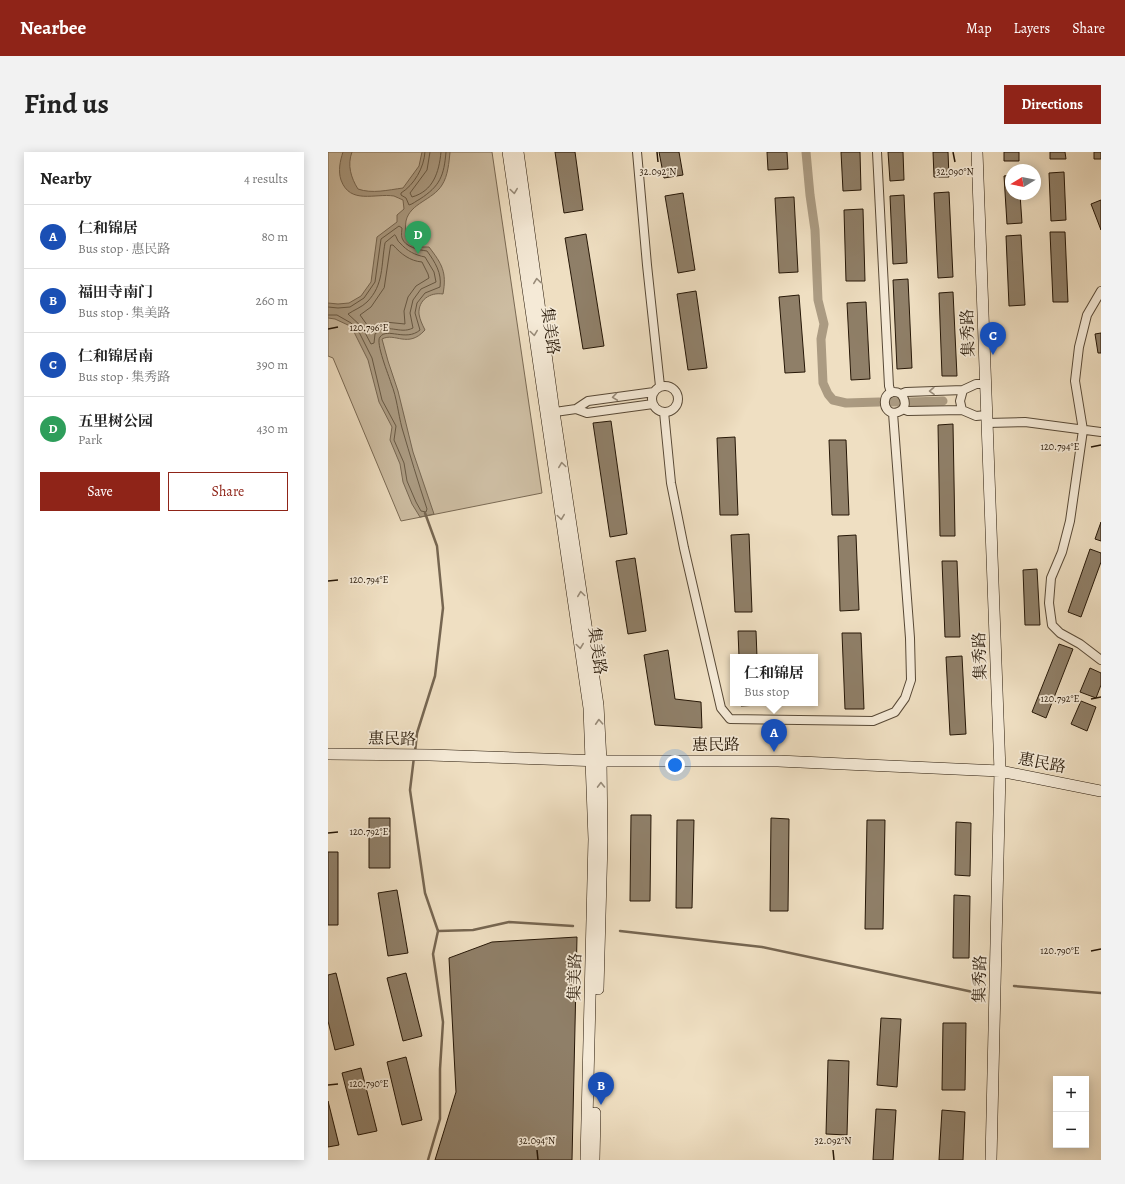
<!DOCTYPE html>
<meta charset="utf-8">
<style>
:root{--surface:#fff;--page:#f2f2f2;--text:#222;--muted:#767676;--line:#e0e0e0;--accent:#8f2418}
body{margin:0;font-family:Alegreya,"Noto Serif SC",serif;background:var(--page);color:var(--text)}
.controls{position:absolute;right:12px;bottom:12px;display:grid;overflow:hidden;border-radius:0px;box-shadow:0 2px 10px #0003}
.controls button{width:36px;height:36px;display:grid;place-items:center;padding:0;border:0;border-bottom:1px solid var(--line);background:var(--surface);color:var(--text);font:20px sans-serif}
.compass{position:absolute;left:677px;top:12px;width:36px;height:36px;border-radius:50%;background:var(--surface);box-shadow:0 2px 10px #0003;rotate:260deg}
.you{position:absolute;left:347px;top:613px;width:14px;height:14px;margin:-10px;border:3px solid #fff;border-radius:50%;background:#1a73e8;box-shadow:0 0 0 6px #1a73e833}
.badge{display:grid;place-items:center;width:26px;height:26px;border-radius:50%;background:var(--accent);color:#fff;font-size:13px;font-weight:700}
.pin{position:absolute;translate:-50% -33px;filter:drop-shadow(0 1px 2px #0008)}
.pin::after{content:'';position:absolute;top:21px;width:14px;height:12px;background:inherit;clip-path:polygon(0 0,100% 0,50% 100%)}
.popup{position:absolute;left:402px;top:502px;width:88px;height:52px;box-sizing:border-box;display:grid;place-content:center;border-radius:0px;background:var(--surface);filter:drop-shadow(0 1px 3px #0005);font-size:13px;white-space:nowrap;color:var(--muted)}
.popup b{font-size:15px;color:var(--text)}
.popup::after{content:'';position:absolute;left:50%;top:100%;margin-left:-8px;border:8px solid transparent;border-top-color:var(--surface)}
.list{margin:0;padding:0;list-style:none}
h2{display:flex;justify-content:space-between;align-items:center;height:52px;margin:0;padding:0 16px;font-size:17px}
h2 small{font-size:13px;font-weight:400;color:var(--muted)}
.list li{display:grid;grid-template-columns:26px 1fr auto;gap:12px;align-items:center;box-sizing:border-box;height:64px;padding:0 16px;border-top:1px solid var(--line)}
.list b{display:block;font-size:15px;white-space:nowrap}
.list p{margin:0;font-size:13px;white-space:nowrap;color:var(--muted)}
.list em{font-size:13px;font-style:normal;color:var(--muted)}
.actions{display:flex;gap:8px;padding:12px 16px}
.actions a{flex:1;padding:9px 0;border:1px solid var(--accent);border-radius:0px;text-align:center;font-size:14px;color:var(--accent)}
.actions .main{background:var(--accent);color:#fff}
.map{position:relative;flex:none;width:773px;height:1008px;overflow:hidden;border-radius:0px}
header{display:flex;align-items:center;gap:24px;box-sizing:border-box;height:56px;padding:0 20px;background:var(--accent);color:#fff}
header strong{font-size:19px}
nav{display:flex;gap:22px;margin-inline-start:auto;font-size:14px}
.intro{display:flex;align-items:center;justify-content:space-between;box-sizing:border-box;height:96px;padding:0 24px}
h1{margin:0;font-size:28px}
.button{padding:10px 18px;border-radius:0px;background:var(--accent);color:#fff;font-size:14px;font-weight:700}
main{display:flex;gap:24px;padding:0 24px}
aside{flex:1;background:var(--surface);border-radius:0px;box-shadow:0 2px 10px #0003}
.map>svg:first-child{display:block}
</style>
<header>
<strong>Nearbee</strong>
<nav><a>Map</a><a>Layers</a><a>Share</a></nav>
</header>
<div class="intro"><h1>Find us</h1><a class="button">Directions</a></div>
<main>
<aside>
<h2>Nearby<small>4 results</small></h2>
<ul class="list">
<li><span class="badge" style="background:#1a4fb4">A</span><div><b>仁和锦居</b><p>Bus stop · 惠民路</p></div><em>80 m</em></li>
<li><span class="badge" style="background:#1a4fb4">B</span><div><b>福田寺南门</b><p>Bus stop · 集美路</p></div><em>260 m</em></li>
<li><span class="badge" style="background:#1a4fb4">C</span><div><b>仁和锦居南</b><p>Bus stop · 集秀路</p></div><em>390 m</em></li>
<li><span class="badge" style="background:#2e9e5b">D</span><div><b>五里树公园</b><p>Park</p></div><em>430 m</em></li>
</ul>
<div class="actions"><a class="main">Save</a><a>Share</a></div>
</aside>
<div class="map">
<svg width="773" height="1008" viewBox="0 0 773 1008">
<rect width="100%" height="100%" fill="#efdfc2"/>
<filter id="stains"><feTurbulence type="fractalNoise" baseFrequency=".005" numOctaves="4"/><feColorMatrix values="0 0 0 0 .2 0 0 0 0 .09 0 0 0 0 .02 0 0 0 .5 -.17"/></filter>
<radialGradient id="worn" r=".72"><stop offset=".6" stop-color="#630" stop-opacity="0"/><stop offset="1" stop-color="#630" stop-opacity=".3"/></radialGradient>
<path fill="#cdbda2" stroke="#7a6a54" d="M0,0H164L214,341L73,369L5,206L0,204Z"/>
<path fill="#ab9b82" stroke="#766651" d="M15,0H24C19,13 23,26 30,37C44,42 60,38 75,36L91,14L94,0H122C121,10 120,24 114,33C105,48 82,51 78,69C77,74 78,80 78,85L91,95H101C114,112 119,120 115,142C102,140 90,148 91,162C92,168 94,172 97,178C80,197 67,180 54,187L60,209L70,239L85,300L106,362L92,365L84,352L75,330L72,312L62,288L64,275L51,250L40,208L26,180L20,173L7,167L0,166V151L10,152L21,151L33,144L43,130L49,85L69,70V63L76,57L75,48C72,47 69,45 66,44C47,41 22,53 13,28C10,19 12,9 15,0Z"/>
<g fill="none" stroke-linecap="round" stroke-linejoin="round">
<path stroke="#685944" stroke-width="1" d="M97,0C96,16 86,33 73,41V43L78,46L81,53C85,52 88,49 92,47C112,34 116,24 118,0
M102,0L99,18L82,41L84,45C105,39 111,21 113,0
M67,83C69,85 69,89 72,91C79,99 87,103 97,105L106,120L108,130L93,137L85,148L82,161L85,176C71,183 60,170 47,182L46,191L43,192L34,175L20,162C26,158 34,155 39,150C56,133 53,113 57,91Z
M63,93H65C73,102 82,109 94,110L100,122L101,126L88,134L80,145L76,159L77,172L57,170L42,177L32,163L43,155L56,136Z
M0,155L10,156L22,155L36,146L47,130L53,87L71,74L74,76C74,78 73,83 74,86C77,95 91,98 99,99C107,110 114,121 112,135L97,141L89,151L87,161L92,178C78,190 59,175 52,185C47,190 61,224 63,231C69,246 70,261 74,276C82,303 90,330 99,357L98,360L93,359L88,350L79,329L76,311L66,288L68,274L54,248L44,206L30,178L23,171L9,163H0"/>
<path stroke="#766651" stroke-width="2.5" d="M87,600L89,581L107,524L115,456L109,394L97,361
M86,605L82,638L97,741L110,779L105,802L115,870L112,917V967L100,1008
M111,779L145,778L181,770L245,774
M292,779L434,795L645,840L658,835
M686,834L773,841"/>
<path stroke="#ab9b82" stroke-width="9" d="M478,0L482,43L487,78L490,148L496,172L493,187L495,231L500,242L505,248L518,251L551,250
M561,250H572
M582,250L615,249"/>
</g>
<path fill="#8f7f68" stroke="#261707" d="M227,0H247L255,58L236,61Z
M331,0H351L355,23L336,26Z
M439,0H459L460,17L440,18Z
M513,0H532L533,38L515,39Z
M560,0H575L576,28L562,29Z
M605,0H620L621,25H606Z
M676,0H691V9H676Z
M722,0H737L738,7H722Z
M766,0H773V7H766Z
M736,20L738,68L723,69L721,21Z
M683,23V42H692L694,71L679,72L676,24Z
M621,40L625,125L610,126L606,41Z
M355,41L367,118L350,121L337,44Z
M576,43L579,111L565,112L562,44Z
M466,45L470,120L451,121L447,46Z
M773,48V78L763,52Z
M535,57L537,129H518L516,58Z
M722,80H737L740,150H725Z
M258,82L276,194L255,197L237,86Z
M693,83L697,153L681,154L678,84Z
M580,127L584,216L569,217L565,128Z
M368,139L379,216L360,218L349,142Z
M625,140L629,224H614L611,141Z
M471,143L477,220L457,221L451,145Z
M538,150L542,227L523,228L519,151Z
M773,181V201H770L767,182Z
M283,269L299,382L282,385L265,271Z
M625,272L627,384H612L610,273Z
M407,285L410,363H392L389,286Z
M501,288H518L521,363H504Z
M773,370V389L767,387Z
M421,382L424,460H407L403,383Z
M528,383L531,458L512,459L510,384Z
M762,397L773,401V410L753,465L740,460Z
M307,406L318,479L300,482L288,409Z
M614,409H629L632,485H617Z
M709,417L712,473H697L695,418Z
M410,479H428L429,505H411Z
M514,481H533L536,557H517Z
M731,492L745,497L718,566L704,560Z
M340,498L347,547L373,550L374,576L327,573L316,503Z
M634,504L638,582L622,583L618,505Z
M762,516L773,521V533L768,546L752,540Z
M753,549L768,555L759,579L743,572Z
M413,551H431V553L413,554Z
M303,663H323L322,749H302Z
M41,666H62V716H41Z
M443,666L461,667L460,759H442Z
M349,668H366L364,756H348Z
M539,668H557L555,777H537Z
M628,670L643,671L642,724L627,723Z
M0,700H10V773H0Z
M69,738L80,801L60,804L50,741Z
M626,743L642,744L641,806H625Z
M249,785L244,1008H107L128,940L121,806L164,790Z
M8,821L26,893L7,898L0,869V823Z
M78,821L94,884L75,889L59,826Z
M553,866L573,867L569,935L549,933Z
M615,871H638L637,938H614Z
M78,905L94,968L74,973L59,910Z
M500,908L521,909L519,983L498,982Z
M33,916L49,979L30,983L14,921Z
M0,949L11,993L0,995Z
M548,957L568,958L565,1008H545Z
M614,958L637,960L635,1008H611Z"/>
<g fill="none" stroke-linecap="round" stroke-linejoin="round">
<g stroke="#584936" stroke-width="10">
<path id="street" d="M309,0L319,113L332,234
M549,0L561,234L563,241
M773,139L759,163L751,195L747,229L755,278L742,369L734,400L723,426L721,451L724,473L732,481L752,492L773,508
M658,232H648L635,238L632,249L634,258L648,264L659,263
M324 247a13 13 0 1 1 26 0a13 13 0 1 1-26 0Z
M573,242C578,248 579,257 570,260C552,266 552,232 573,242L578,240L635,238
M248,257L259,261L325,252
M575,257L580,259L634,258
M336,260L343,331L356,396L393,556L402,567L545,569L567,560L577,546L583,528L582,486L565,261
M220,261L248,257L260,249L326,240
M659,271L697,270L773,280"/>
</g>
<g stroke="#261707" stroke-width="12">
<path id="secondary" d="M180,0L261,556L266,687L258,1008
M190,0L226,260L270,553L273,609L274,689L270,837
M649,0L672,619L663,1008
M0,602L102,603L273,609H450L672,619L773,639
M266,1008L267,961"/>
</g>
<use href="#street" stroke="#f5ead7" stroke-width="8"/>
<use href="#secondary" stroke="#f5ead7" stroke-width="11"/>
</g>
<defs><path id="oneway-chevron" d="M-2-3.5L2.5 0L-2 3.5" fill="none" stroke-width="1.6" stroke-linecap="round" stroke-linejoin="round"/></defs>
<g stroke="#988b79">
<use href="#oneway-chevron" transform="translate(186 39) rotate(82)"/>
<use href="#oneway-chevron" transform="translate(209 129) rotate(-98)"/>
<use href="#oneway-chevron" transform="translate(206 181) rotate(82)"/>
<use href="#oneway-chevron" transform="translate(604 239) rotate(178)"/>
<use href="#oneway-chevron" transform="translate(287 245) rotate(172)"/>
<use href="#oneway-chevron" transform="translate(234 313) rotate(-98)"/>
<use href="#oneway-chevron" transform="translate(233 365) rotate(82)"/>
<use href="#oneway-chevron" transform="translate(253 442) rotate(-98)"/>
<use href="#oneway-chevron" transform="translate(252 494) rotate(82)"/>
<use href="#oneway-chevron" transform="translate(271 570) rotate(-93)"/>
<use href="#oneway-chevron" transform="translate(273 633) rotate(-91)"/>
</g>
<path fill="none" stroke="#261707" stroke-width="1.5" d="M329,0L330,10M625,0L627,10M0,177L10,175M763,295L773,293M0,429L10,428M763,547L773,545M0,681L10,680M763,799L773,797M0,933L10,932M209,998L210,1008M505,998L506,1008"/>
<g text-anchor="middle" dominant-baseline="central" stroke-width="3.5" stroke-linejoin="round" paint-order="stroke">
<g font-size="16" fill="#261707" stroke="#f5ead7">
<text transform="translate(222 179) rotate(82)">集美路</text>
<text transform="translate(640 181) rotate(-92)">集秀路</text>
<text transform="translate(269 499) rotate(82)">集美路</text>
<text transform="translate(652 504) rotate(-92)">集秀路</text>
<text transform="translate(64 587) rotate(1)">惠民路</text>
<text x="388" y="593">惠民路</text>
<text transform="translate(714 611) rotate(11)">惠民路</text>
<text transform="translate(247 825) rotate(-89)">集美路</text>
<text transform="translate(652 827) rotate(-89)">集秀路</text>
</g>
</g>
<g font-size="10" text-anchor="middle" fill="#261707" stroke="#f5ead7" stroke-width="3.5" stroke-linejoin="round" paint-order="stroke">
<text x="627" y="23">32.090°N</text>
<text x="330" y="23">32.092°N</text>
<text x="41" y="179">120.796°E</text>
<text x="732" y="298">120.794°E</text>
<text x="41" y="431">120.794°E</text>
<text x="732" y="550">120.792°E</text>
<text x="41" y="683">120.792°E</text>
<text x="732" y="802">120.790°E</text>
<text x="41" y="935">120.790°E</text>
<text x="209" y="992">32.094°N</text>
<text x="505" y="992">32.092°N</text>
</g>
<rect width="100%" height="100%" filter="url(#stains)"/>
<rect width="100%" height="100%" fill="url(#worn)"/>
</svg>
<div class="controls">
<button>+</button>
<button>−</button>
</div>
<svg class="compass" viewBox="-18 -18 36 36"><path d="M0-13l5 13h-10z" fill="#e53935"/><path d="M0 13l5-13h-10z" fill="#767676"/></svg>
<div class="you"></div>
<div class="pin badge" style="left:446px;top:600px;background:#1a4fb4">A</div>
<div class="popup"><b>仁和锦居</b>Bus stop</div>
<div class="pin badge" style="left:273px;top:953px;background:#1a4fb4">B</div>
<div class="pin badge" style="left:665px;top:203px;background:#1a4fb4">C</div>
<div class="pin badge" style="left:90px;top:102px;background:#2e9e5b">D</div>
</div>
</main>
